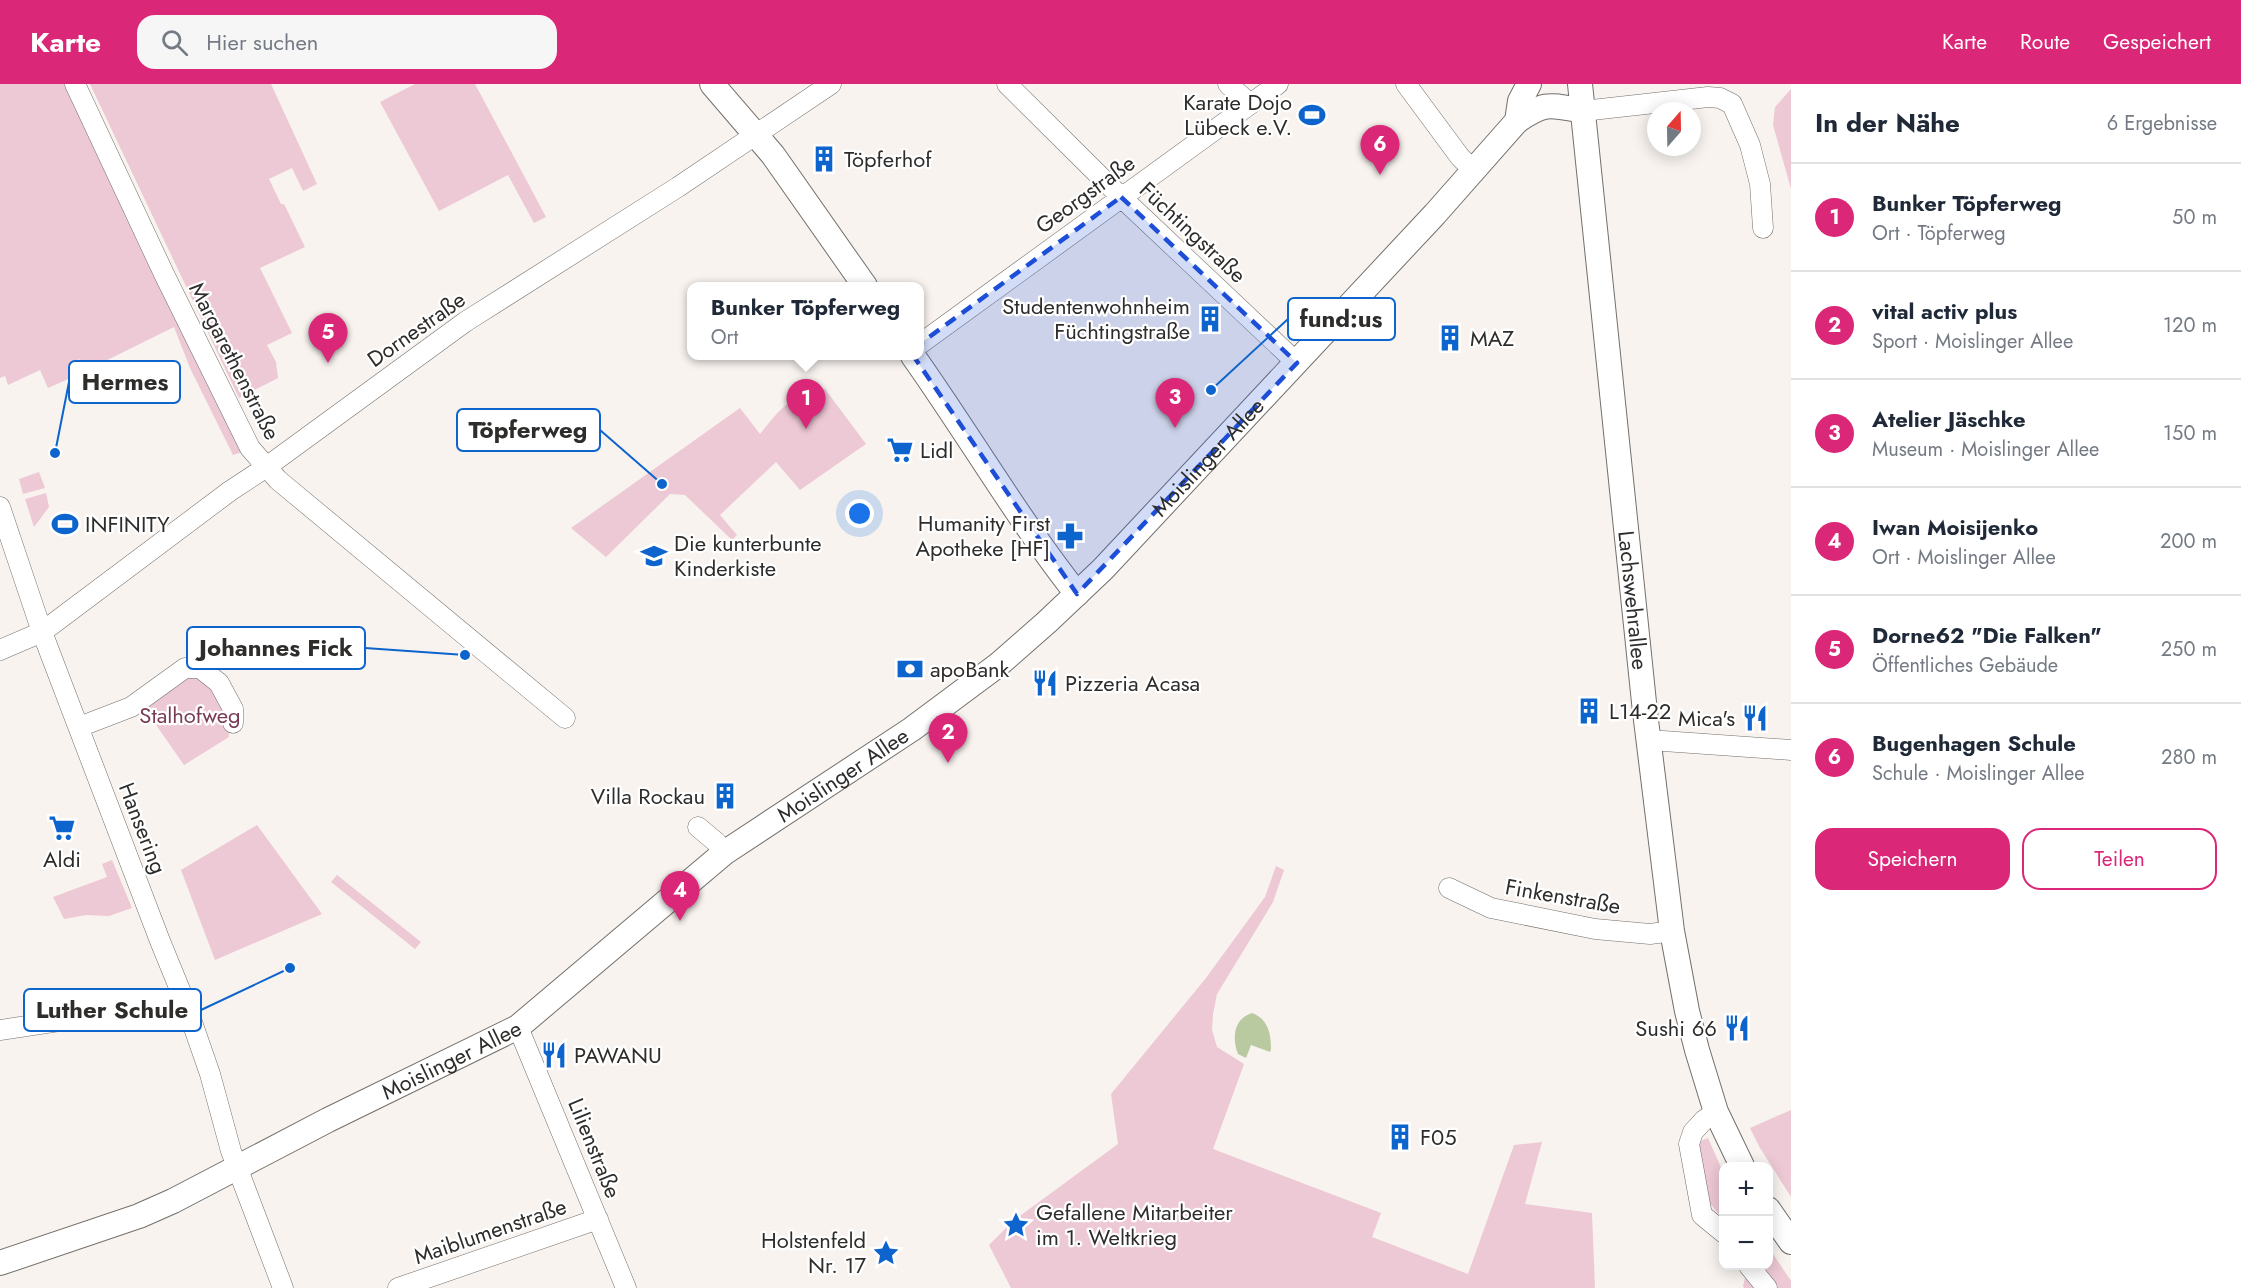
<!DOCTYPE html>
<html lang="de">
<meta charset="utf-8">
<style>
:root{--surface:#fff;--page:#f6f6f7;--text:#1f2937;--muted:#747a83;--line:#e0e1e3;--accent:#db2777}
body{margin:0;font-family:Jost,sans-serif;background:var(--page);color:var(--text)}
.controls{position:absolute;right:18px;bottom:18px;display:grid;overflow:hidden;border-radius:12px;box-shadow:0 3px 15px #0003}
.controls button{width:54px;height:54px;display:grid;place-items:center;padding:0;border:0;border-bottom:2px solid var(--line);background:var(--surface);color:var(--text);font:30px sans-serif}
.compass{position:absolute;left:1647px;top:18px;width:54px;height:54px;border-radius:50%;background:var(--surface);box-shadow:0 3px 15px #0003;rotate:20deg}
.you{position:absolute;left:860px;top:430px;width:21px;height:21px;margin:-15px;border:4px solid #fff;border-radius:50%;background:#1a73e8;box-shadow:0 0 0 9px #1a73e833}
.badge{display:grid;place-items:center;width:39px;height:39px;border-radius:50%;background:var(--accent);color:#fff;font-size:20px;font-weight:700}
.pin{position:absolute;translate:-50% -50px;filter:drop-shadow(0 2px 3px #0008)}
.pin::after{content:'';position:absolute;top:32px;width:21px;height:18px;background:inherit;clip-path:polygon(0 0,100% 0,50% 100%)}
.popup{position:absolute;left:687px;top:198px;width:237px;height:78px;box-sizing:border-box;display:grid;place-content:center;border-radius:12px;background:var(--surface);filter:drop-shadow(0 2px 4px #0005);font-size:20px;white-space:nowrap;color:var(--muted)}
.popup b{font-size:22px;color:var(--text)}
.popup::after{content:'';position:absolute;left:50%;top:100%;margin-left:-12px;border:12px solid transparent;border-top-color:var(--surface)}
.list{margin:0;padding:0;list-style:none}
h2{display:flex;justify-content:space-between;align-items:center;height:78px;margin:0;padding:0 24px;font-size:26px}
h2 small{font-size:20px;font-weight:400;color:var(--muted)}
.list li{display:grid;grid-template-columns:39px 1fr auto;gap:18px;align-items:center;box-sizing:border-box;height:108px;padding:0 24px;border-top:2px solid var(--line)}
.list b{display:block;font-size:22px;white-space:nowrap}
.list p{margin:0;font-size:20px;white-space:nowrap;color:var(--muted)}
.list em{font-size:20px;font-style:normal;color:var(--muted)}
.actions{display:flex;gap:12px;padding:18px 24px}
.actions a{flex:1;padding:14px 0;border:2px solid var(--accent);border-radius:18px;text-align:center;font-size:21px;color:var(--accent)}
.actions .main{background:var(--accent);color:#fff}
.icon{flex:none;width:33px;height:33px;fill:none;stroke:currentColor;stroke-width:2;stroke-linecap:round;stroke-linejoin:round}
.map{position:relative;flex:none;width:1791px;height:1204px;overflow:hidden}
header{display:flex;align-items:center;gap:36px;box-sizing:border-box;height:84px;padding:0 30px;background:var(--accent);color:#fff}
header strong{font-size:28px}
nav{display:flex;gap:33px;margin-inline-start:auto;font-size:21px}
.search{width:420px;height:54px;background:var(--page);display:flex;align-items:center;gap:15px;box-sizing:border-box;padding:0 21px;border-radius:18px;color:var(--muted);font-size:22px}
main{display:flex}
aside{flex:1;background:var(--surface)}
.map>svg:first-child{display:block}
</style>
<header>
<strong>Karte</strong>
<div class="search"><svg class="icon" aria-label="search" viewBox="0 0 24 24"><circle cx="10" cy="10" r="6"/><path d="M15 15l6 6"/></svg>Hier suchen</div>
<nav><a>Karte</a><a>Route</a><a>Gespeichert</a></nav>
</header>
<main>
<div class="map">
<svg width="1791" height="1204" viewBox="0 0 1791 1204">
<rect width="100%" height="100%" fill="#f8f3ef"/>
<path fill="#edc8d5" d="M0,0H64L242,368L233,371L190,284L174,243L85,287L80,275L69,281L75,292L48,304L40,286L8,301L5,292L0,294Z
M90,0H271L317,100L303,107L292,84L269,95L281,120H284L305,163L260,184L292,249L267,261L276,278L278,294L239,314Z
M415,0H475L546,133L534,139L508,91L439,127L380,18Z
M1791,5V105L1773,41L1775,23Z
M825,305L866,360L800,406L776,378L720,431L737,451L732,456L685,411L670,410L606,473L571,444L740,324L760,350C782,323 789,312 825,305Z
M39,388L45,404L23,410L19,395Z
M46,409L49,423L34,443L25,415Z
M187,591C219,600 227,622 229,653L184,681L145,625Z
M257,741L322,830L215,876L181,786Z
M112,776L132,824L109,832L86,831L64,835L53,813L107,793L102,780Z
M1276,782L1284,786L1273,818L1217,910L1213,930L1212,946L1217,963L1244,980L1213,1065L1381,1129L1372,1153L1468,1190L1514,1061L1542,1058L1525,1120L1592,1129L1595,1204H1011L989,1161L1013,1137L1118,1060L1111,1010L1206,894L1265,813Z
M337,791L421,858L415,865L331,798Z
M1791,1026V1113L1760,1064L1750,1044Z
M1708,1054L1723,1088V1135L1708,1117L1698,1058Z
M1769,1164L1791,1197V1204H1744L1743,1202L1748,1182H1768Z"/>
<path fill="#b9caa0" d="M1252,929C1268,935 1271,949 1271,965L1270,968L1251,961L1246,974L1238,970C1232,955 1233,935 1252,929Z"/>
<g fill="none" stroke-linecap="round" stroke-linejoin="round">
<g stroke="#736f6b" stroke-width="21">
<path id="minor" d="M75,0L164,190L250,364L278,396L565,634
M1007,0L1121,113L1297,279
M1228,0L1250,20
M1406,0L1460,73L1474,87
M1583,27L1708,13L1720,14L1732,20L1750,61L1760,100L1763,144
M920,260L1278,0
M0,423L42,548L160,857L185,918L210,990L231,1067L283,1204
M0,566L42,548L230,407L265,384L465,238L678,103L831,0
M79,643L131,623L185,584H200L219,599L233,625V639
M1649,656L1791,666
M698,743L716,758L724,769
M1449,804L1491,824L1595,845L1650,850L1672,847
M518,943L626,1204
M0,946L185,918
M1716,1028L1704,1036L1693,1048L1689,1060L1702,1131L1724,1149
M1749,1182L1767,1204
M398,1204L598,1135"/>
</g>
<g stroke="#736f6b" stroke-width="26">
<g id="major">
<path d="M712,0L773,71L865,202"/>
<path id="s1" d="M1580,0L1645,628L1672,847L1687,927L1697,966L1716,1028L1742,1082"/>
<path d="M1517,37C1546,17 1550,21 1583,27"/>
<path d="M913,272C969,351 1017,434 1077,510"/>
<path d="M1768,1125L1791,1158"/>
<path id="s2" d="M0,1179L139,1132L173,1117L328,1036L518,943L724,769L912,645L998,581L1047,538L1103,485L1435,130L1517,37L1520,17L1529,0"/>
</g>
</g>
<use href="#minor" stroke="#fff" stroke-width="20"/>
<use href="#major" stroke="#fff" stroke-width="24"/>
</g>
<path fill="#1d4ed8" fill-opacity="0.2" stroke="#1d4ed8" stroke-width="4.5" stroke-dasharray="12 8" stroke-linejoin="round" d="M1121,113L1297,279L1077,510L910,267Z"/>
<defs>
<g id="stadium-bare" transform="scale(2.07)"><path d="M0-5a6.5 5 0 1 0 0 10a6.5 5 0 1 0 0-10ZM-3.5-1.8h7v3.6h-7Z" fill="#0d64cd" stroke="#fff" stroke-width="2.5" paint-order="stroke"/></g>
<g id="building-bare" transform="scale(2.07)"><path d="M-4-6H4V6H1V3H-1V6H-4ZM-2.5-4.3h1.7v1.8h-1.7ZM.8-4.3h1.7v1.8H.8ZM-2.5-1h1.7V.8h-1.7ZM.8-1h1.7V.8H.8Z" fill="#0d64cd" stroke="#fff" stroke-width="2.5" paint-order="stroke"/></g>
<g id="supermarket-bare" transform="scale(2.07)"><path d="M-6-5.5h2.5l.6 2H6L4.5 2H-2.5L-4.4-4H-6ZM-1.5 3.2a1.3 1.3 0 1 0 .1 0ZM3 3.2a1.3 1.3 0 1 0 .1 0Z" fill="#0d64cd" stroke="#fff" stroke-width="2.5" paint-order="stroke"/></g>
<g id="pharmacy-bare" transform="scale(2.07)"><path d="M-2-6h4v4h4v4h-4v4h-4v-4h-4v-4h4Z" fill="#0d64cd" stroke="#fff" stroke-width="2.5" paint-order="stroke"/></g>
<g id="school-bare" transform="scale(2.07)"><path d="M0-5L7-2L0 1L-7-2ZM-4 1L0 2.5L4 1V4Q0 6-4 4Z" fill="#0d64cd" stroke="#fff" stroke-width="2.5" paint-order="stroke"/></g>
<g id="bank-bare" transform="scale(2.07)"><path d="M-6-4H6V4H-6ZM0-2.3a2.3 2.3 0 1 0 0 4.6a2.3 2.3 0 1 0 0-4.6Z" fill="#0d64cd" stroke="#fff" stroke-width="2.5" paint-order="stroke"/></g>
<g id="restaurant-bare" transform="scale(2.07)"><path d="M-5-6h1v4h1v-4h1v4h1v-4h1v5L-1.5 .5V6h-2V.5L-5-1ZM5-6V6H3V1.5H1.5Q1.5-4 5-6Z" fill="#0d64cd" stroke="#fff" stroke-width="2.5" paint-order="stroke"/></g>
<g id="sight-bare" transform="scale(2.07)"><path d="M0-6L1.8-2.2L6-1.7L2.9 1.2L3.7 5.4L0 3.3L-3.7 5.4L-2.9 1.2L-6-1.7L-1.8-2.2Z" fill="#0d64cd" stroke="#fff" stroke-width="2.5" paint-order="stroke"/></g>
</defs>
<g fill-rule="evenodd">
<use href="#stadium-bare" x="1312" y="31"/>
<use href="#building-bare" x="824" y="75"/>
<use href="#building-bare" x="1210" y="235"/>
<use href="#building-bare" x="1450" y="254"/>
<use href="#supermarket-bare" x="900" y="366"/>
<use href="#stadium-bare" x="65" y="440"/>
<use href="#pharmacy-bare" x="1070" y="452"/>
<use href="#school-bare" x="654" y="472"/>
<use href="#bank-bare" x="910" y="585"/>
<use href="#restaurant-bare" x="1045" y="599"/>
<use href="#building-bare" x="1589" y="627"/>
<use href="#restaurant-bare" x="1755" y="634"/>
<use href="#building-bare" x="725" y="712"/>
<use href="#supermarket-bare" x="62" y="744"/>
<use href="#restaurant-bare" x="1737" y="944"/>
<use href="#restaurant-bare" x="554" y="971"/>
<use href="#building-bare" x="1400" y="1053"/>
<use href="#sight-bare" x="1016" y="1141"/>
<use href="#sight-bare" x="886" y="1169"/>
</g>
<g text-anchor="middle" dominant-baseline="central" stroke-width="4.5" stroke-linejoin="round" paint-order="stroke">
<g font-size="22" fill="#2e2d2b" stroke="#fff" text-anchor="start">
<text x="1292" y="18" text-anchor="end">Karate Dojo<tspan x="1292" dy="25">Lübeck e.V.</tspan></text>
<text x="844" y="75">Töpferhof</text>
<text x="1190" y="222" text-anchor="end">Studentenwohnheim<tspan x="1190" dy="25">Füchtingstraße</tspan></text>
<text x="1470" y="254">MAZ</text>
<text x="920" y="366">Lidl</text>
<text x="1050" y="439" text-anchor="end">Humanity First<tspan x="1050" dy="25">Apotheke [HF]</tspan></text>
<text x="85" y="440">INFINITY</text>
<text x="674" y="459">Die kunterbunte<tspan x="674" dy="25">Kinderkiste</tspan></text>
<text x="930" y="585">apoBank</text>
<text x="1065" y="599">Pizzeria Acasa</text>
<text x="1609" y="627">L14-22</text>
<text x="1735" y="634" text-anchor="end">Mica's</text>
<text x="705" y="712" text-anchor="end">Villa Rockau</text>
<text x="62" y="775" text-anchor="middle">Aldi</text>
<text x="1717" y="944" text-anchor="end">Sushi 66</text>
<text x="574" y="971">PAWANU</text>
<text x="1420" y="1053">F05</text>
<text x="1036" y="1128">Gefallene Mitarbeiter<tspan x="1036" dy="25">im 1. Weltkrieg</tspan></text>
<text x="866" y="1156" text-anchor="end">Holstenfeld<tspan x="866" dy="25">Nr. 17</tspan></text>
</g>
<g font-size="22" fill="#2e2d2b" stroke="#fff">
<text transform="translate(1085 110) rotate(-36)">Georgstraße</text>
<text transform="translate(1193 148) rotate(43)">Füchtingstraße</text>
<text transform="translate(416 245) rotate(-35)">Dornestraße</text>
<text transform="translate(235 277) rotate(63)">Margarethenstraße</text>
<text stroke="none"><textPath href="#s2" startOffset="1468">Moislinger Allee</textPath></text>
<text stroke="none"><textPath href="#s1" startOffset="519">Lachswehrallee</textPath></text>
<text stroke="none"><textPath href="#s2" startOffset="982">Moislinger Allee</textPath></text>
<text transform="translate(143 744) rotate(69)">Hansering</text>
<text transform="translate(1563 812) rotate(10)">Finkenstraße</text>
<text stroke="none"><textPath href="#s2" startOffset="496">Moislinger Allee</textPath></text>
<text transform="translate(595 1064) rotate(68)">Lilienstraße</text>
<text transform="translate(490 1147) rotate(-19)">Maiblumenstraße</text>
</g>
<g font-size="22" fill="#793c55" stroke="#fff">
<text x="190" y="631">Stalhofweg</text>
</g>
</g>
<path fill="none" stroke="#0d64cd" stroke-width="2" d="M1211 306L1288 235M55 369L69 298M662 400L600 346M465 571L365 564M290 884L201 926"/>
<g fill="#0d64cd" stroke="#fff" stroke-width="2">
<circle cx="1211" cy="306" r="6"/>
<circle cx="55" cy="369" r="6"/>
<circle cx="662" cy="400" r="6"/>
<circle cx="465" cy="571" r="6"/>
<circle cx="290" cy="884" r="6"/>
</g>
<g fill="#fff" stroke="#0d64cd" stroke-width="2">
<rect x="1288" y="214" width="107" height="42" rx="6"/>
<rect x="69" y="277" width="111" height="42" rx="6"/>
<rect x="457" y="325" width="143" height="42" rx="6"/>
<rect x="187" y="543" width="178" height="42" rx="6"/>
<rect x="24" y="905" width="177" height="42" rx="6"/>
</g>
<g font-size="24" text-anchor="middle" font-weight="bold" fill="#2e2d2b">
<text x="1341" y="243">fund:us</text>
<text x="125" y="306">Hermes</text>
<text x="528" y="354">Töpferweg</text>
<text x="276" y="572">Johannes Fick</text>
<text x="112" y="934">Luther Schule</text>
</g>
</svg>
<div class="controls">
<button>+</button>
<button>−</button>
</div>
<svg class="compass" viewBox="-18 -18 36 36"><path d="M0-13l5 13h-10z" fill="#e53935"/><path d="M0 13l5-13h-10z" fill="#747a83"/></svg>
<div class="you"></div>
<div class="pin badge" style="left:806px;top:345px">1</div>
<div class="popup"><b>Bunker Töpferweg</b>Ort</div>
<div class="pin badge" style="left:948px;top:679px">2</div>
<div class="pin badge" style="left:1175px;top:344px">3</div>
<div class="pin badge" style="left:680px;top:837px">4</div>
<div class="pin badge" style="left:328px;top:279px">5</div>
<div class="pin badge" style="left:1380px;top:91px">6</div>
</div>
<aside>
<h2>In der Nähe<small>6 Ergebnisse</small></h2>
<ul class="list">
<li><span class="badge">1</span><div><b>Bunker Töpferweg</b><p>Ort · Töpferweg</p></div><em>50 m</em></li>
<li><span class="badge">2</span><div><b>vital activ plus</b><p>Sport · Moislinger Allee</p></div><em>120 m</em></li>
<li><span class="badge">3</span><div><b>Atelier Jäschke</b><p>Museum · Moislinger Allee</p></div><em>150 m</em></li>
<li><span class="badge">4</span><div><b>Iwan Moisijenko</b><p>Ort · Moislinger Allee</p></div><em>200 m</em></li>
<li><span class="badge">5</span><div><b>Dorne62 &quot;Die Falken&quot;</b><p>Öffentliches Gebäude</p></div><em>250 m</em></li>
<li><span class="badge">6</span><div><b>Bugenhagen Schule</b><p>Schule · Moislinger Allee</p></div><em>280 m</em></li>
</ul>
<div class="actions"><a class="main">Speichern</a><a>Teilen</a></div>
</aside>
</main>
